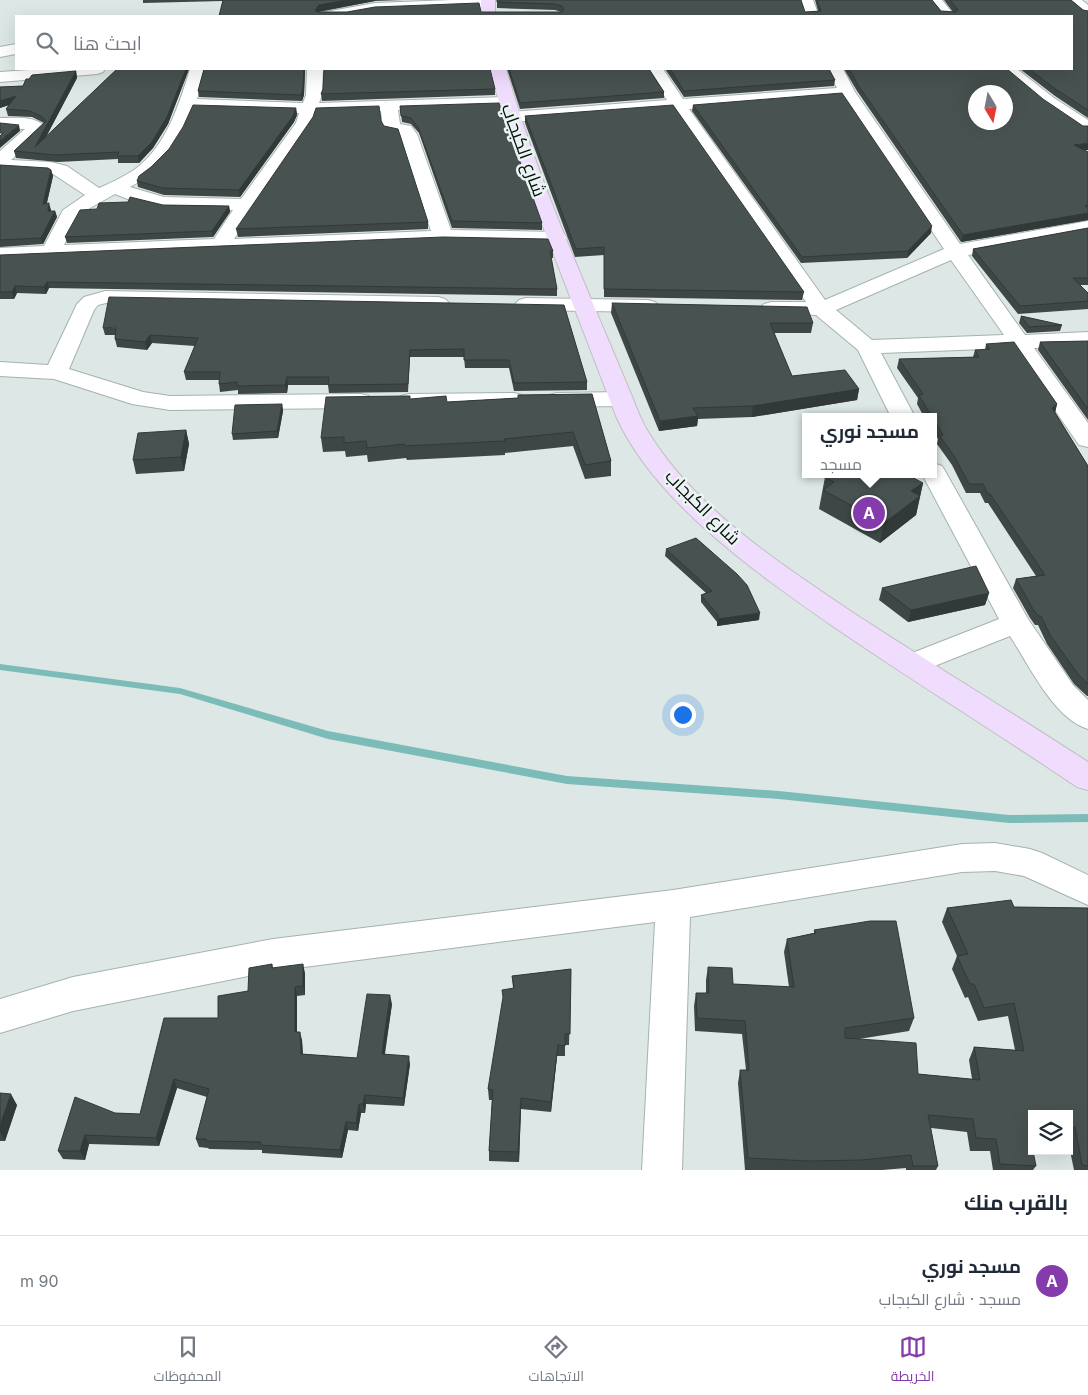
<!DOCTYPE html>
<html lang="ar">
<meta charset="utf-8">
<style>
:root{--surface:#fff;--page:#f2f2f3;--text:#1f2937;--muted:#747a83;--line:#e0e1e3;--accent:#863bad}
body{margin:0;font-family:Inter,Cairo,sans-serif;background:var(--page);color:var(--text);direction:rtl}
.controls{position:absolute;right:15px;bottom:15px;display:grid;overflow:hidden;border-radius:0px;box-shadow:0 5px 20px #0002}
.controls button{width:45px;height:45px;display:grid;place-items:center;padding:0;border:0;border-bottom:1px solid var(--line);background:var(--surface);color:var(--text);font:25px sans-serif}
.compass{position:absolute;left:968px;top:85px;width:45px;height:45px;border-radius:50%;background:var(--surface);box-shadow:0 5px 20px #0002;rotate:170deg}
.you{position:absolute;left:682px;top:714px;width:18px;height:18px;margin:-12px;border:4px solid #fff;border-radius:50%;background:#1a73e8;box-shadow:0 0 0 8px #1a73e833}
.badge{display:grid;place-items:center;width:32px;height:32px;border-radius:50%;background:var(--accent);color:#fff;font-size:16px;font-weight:700}
.pin{position:absolute;translate:-50% -50%;border:2px solid #fff;box-shadow:0 1px 5px #0006}
.popup{position:absolute;left:802px;top:413px;width:135px;height:65px;box-sizing:border-box;display:grid;place-content:center;border-radius:0px;background:var(--surface);filter:drop-shadow(0 1px 4px #0005);font-size:16px;white-space:nowrap;color:var(--muted)}
.popup b{font-size:19px;color:var(--text)}
.popup::after{content:'';position:absolute;left:50%;top:100%;margin-left:-10px;border:10px solid transparent;border-top-color:var(--surface)}
.list{margin:0;padding:0;list-style:none}
h2{display:flex;justify-content:space-between;align-items:center;height:65px;margin:0;padding:0 20px;font-size:21px}
h2 small{font-size:16px;font-weight:400;color:var(--muted)}
.list li{display:grid;grid-template-columns:32px 1fr auto;gap:15px;align-items:center;box-sizing:border-box;height:90px;padding:0 20px;border-top:1px solid var(--line)}
.list b{display:block;font-size:19px;white-space:nowrap}
.list p{margin:0;font-size:16px;white-space:nowrap;color:var(--muted)}
.list em{font-size:16px;font-style:normal;color:var(--muted)}
.icon{flex:none;width:28px;height:28px;fill:none;stroke:currentColor;stroke-width:2;stroke-linecap:round;stroke-linejoin:round}
.map{position:relative;flex:none;width:1088px;height:1170px;overflow:hidden;direction:ltr}
.search{position:absolute;background:var(--surface);box-shadow:0 5px 20px #0002;left:15px;right:15px;top:15px;height:55px;display:flex;align-items:center;gap:12px;box-sizing:border-box;padding:0 18px;border-radius:0px;color:var(--muted);font-size:19px}
.sheet{height:155px;background:var(--surface)}
nav{display:flex;justify-content:space-around;align-items:center;box-sizing:border-box;height:70px;border-top:1px solid var(--line);background:var(--surface);font-size:14px;color:var(--muted)}
nav a{display:grid;justify-items:center;gap:2px}
nav .on{color:var(--accent)}
.map>svg:first-child{display:block}
</style>
<div class="map">
<svg width="1088" height="1170" viewBox="0 0 1088 1170">
<rect width="100%" height="100%" fill="#dce7e6"/>
<g fill="none" stroke-linecap="round" stroke-linejoin="round">
<path fill="#7cbcb8" fill-rule="evenodd" d="M0,664L180,688L328,731L567,776L779,791L1009,815L1088,814V822L1009,823L779,799L567,784L328,739L180,694L0,670Z"/>
<g stroke="#a6b1b0" stroke-width="2">
<path id="minor" d="M452,0H492L494,3L492,6L487,7L375,11L348,16H318L320,13L325,12L375,3Z
M799,0H813L819,16H805Z
M928,0H942L955,16H941Z
M1066,0H1082L1088,5V16L1083,15Z
M16,44V54L0,57V47Z
M43,69H105L103,72L97,74L0,82V72Z
M190,69H206L197,99L303,103L306,95L307,69H323L322,95L319,103L506,97L512,99L514,102L512,105L506,107L398,110L400,124L411,126L417,134L451,230L557,232L564,234L567,238L564,242L557,244L443,242L0,260V248L44,246L63,210L85,195L50,172L0,170V151L25,129L0,128V118C14,118 37,115 46,128L11,160L51,162L67,166L99,188C111,183 123,177 134,170C166,147 179,105 190,69ZM193,109L299,113L296,123L241,199L164,197L130,187C162,170 180,142 193,109ZM381,111L383,128L386,132L400,134L431,231L234,239L312,123L316,113ZM115,194L135,202L164,209L233,210L214,239L64,245L78,216L83,212Z
M647,69H663L683,99L837,88L827,69H843L855,92L960,244L1088,221V233L968,255L1025,335L1088,332V346L1034,348L1088,423V447L1079,445L1012,348L881,353L915,417H891L858,350L816,315L764,312L760,308L764,304L771,302H806L673,110L511,122L505,121L503,117L505,113L511,112L667,100ZM842,97L944,249L825,300L689,109ZM951,260L1004,335L872,340L836,310Z
M1000,69H1017L1054,98L1088,120V132L1082,131L1042,104Z
M105,291L438,297L445,299L449,303L445,307L438,309L106,303L98,305L94,310L69,369L143,392L170,396L361,394L369,396L373,401L369,406L361,408L170,410L132,404L54,379L0,376V362L48,365L77,304L84,297Z
M526,298L648,300L655,302L659,306L655,310L648,312L526,310L519,308L515,304L519,300Z
M621,392L629,394L633,399L629,404L621,406L557,407L549,405L545,400L549,395L557,393Z
M514,393L522,395L526,400L522,405L514,407L409,408L401,406L397,401L401,396L409,394Z
M933,463L942,466L945,471L1028,619L1073,685L1088,700V729C1054,719 1029,665 1010,636L922,671L912,674L902,671L897,664L902,657L999,619L922,474H933Z
M995,843L1030,849L1042,853L1088,875V905L1024,876L995,871L962,872L690,917L682,1170H642L655,922L273,971L73,1011L0,1033V999L73,977L273,939L673,890L962,844Z"/>
</g>
<g stroke="#bfc0c0" stroke-width="2">
<path id="major" d="M481,0H495V16H481Z
M490,69H506C538,182 588,290 633,399C637,409 641,420 647,430C694,508 778,562 852,612C930,663 1010,711 1088,762V790L1077,787C996,732 914,682 834,627C758,574 654,502 616,416L525,180L503,117Z"/>
</g>
<use href="#minor" fill="#fff" fill-rule="evenodd"/>
<use href="#major" fill="#f0dcfd" fill-rule="evenodd"/>
</g>
<path fill="#3e4746" d="M143,0H404L375,1L319,12H561L555,10L497,8V0L805,12L818,11L815,0H932L941,11L953,12L944,0H1071L1083,10L1088,11V118L1055,96L1020,69H1072V16H219L223,1L143,3Z
M117,69H189L168,124L153,148L139,163H118V159L58,162L16,158L14,151L44,123L32,117L8,116L6,109L9,105L0,108V87L23,86L29,79L76,71L77,78L46,137Z
M204,69H305L304,95L302,101L199,97L198,91Z
M507,69H649L664,92V98L520,109Z
M665,69H829L835,80L834,86L684,97Z
M844,69H1007L1084,150L1088,152V220L961,242L857,91Z
M323,89H495V95L322,101L321,94Z
M693,105L931,233L907,258L801,263L692,111Z
M400,106L542,223V230L452,228L419,133L411,124L402,122Z
M296,108L297,115L294,122L240,197L164,195L138,187L137,181Z
M525,116L804,292L802,300L604,297V255L575,257L525,123Z
M381,121L428,222V229L238,237L236,229Z
M0,165L51,170L53,176L47,203L51,210V211H55L57,217L43,244L0,247Z
M163,205L229,206L230,212L213,237L67,243L65,237Z
M1088,228V285H1080L1088,294V309L1018,314L972,256L973,249Z
M553,251V258H551L557,289V296L49,288L46,294L17,293L14,299H0V255Z
M612,303L813,323L811,333H774L792,376L859,389L857,400L752,417L698,419L697,426L659,431L611,313Z
M564,305L587,382V390L514,391L509,368H465L464,357H410L408,392L329,393L328,385H288L287,393L238,394V390L220,392L219,384V380H186L184,372L195,346L152,343L147,350L117,347L115,339V335H105L103,328Z
M1021,316L1062,325L1060,331L1027,333L1019,323Z
M1088,341V420L1038,350L1040,342Z
M986,344L1057,404L1055,412L1088,466V696H1087L1074,684L1047,644L1038,625H1035L1030,618L1013,588L1016,579L1036,576L988,503H985L980,493H966L952,465L937,444L938,439L933,431V417H924L917,404L918,398L897,368L899,359L973,357L975,350H985Z
M592,394L611,461V476L585,479L573,446L505,453V455L407,460L406,458L368,462L367,455L346,457L345,451L323,452L321,438L410,396V399L447,402L518,398V395Z
M282,404L283,411L278,438L233,440L232,434Z
M186,430L189,444L184,471L136,474L133,460Z
M825,477L923,483L916,515L880,543L819,509Z
M666,549L759,620L717,626V622L701,602V595L706,593L665,556Z
M882,588L989,593L985,605L908,622L879,600Z
M1014,907L1088,908V1170H1074L1069,1146V1114H1032V1138H1030L1036,1166L1033,1170H993L990,1151H970L967,1132L931,1128L938,1166L936,1170H906V1168L882,1170H745L738,1083L740,1070H746L742,1034L695,1031L694,1006L696,993H706V980L708,967L733,984L789,987L784,952L787,939L814,933V930L914,1018L909,1031L859,1039L918,1074L972,1079L969,1060L974,1047L1015,1050L1008,1016L978,1021L968,997L965,998L952,969L957,956L942,922L947,908Z
M272,964L273,968L305,973V995L297,996V1032L302,1040L303,1054L357,1058L392,1004L385,1054L410,1064L404,1106L366,1104L365,1113H361L358,1131L348,1130L342,1158L262,1153V1150L209,1149L208,1148L199,1147L196,1139L207,1097L177,1088L159,1146L89,1144L85,1160L63,1159L58,1151L115,1113L140,1114L218,1018L248,991Z
M571,969L569,1045H565V1056H557L551,1112L521,1109L519,1162L489,1161V1151L492,1100H489L488,1089L513,988L512,976Z
M0,1093L17,1105L5,1141H0Z"/>
<path fill="#323939" d="M348,0H375V1L320,11L316,16L315,10L319,5Z
M186,69H189L168,124L153,148L139,163L138,156Z
M304,69H305L304,95L302,101L301,95Z
M76,71L77,78L37,154L35,147Z
M16,96L18,102L0,108V101Z
M296,108L297,115L294,122L240,197L239,190Z
M19,125L20,131L0,148V141Z
M1088,143V150L1072,152L1074,145Z
M51,170L53,176L45,210L43,204Z
M49,203L51,210L50,218L48,211Z
M229,206L230,212L213,237L212,231Z
M55,211L57,217L43,244L41,238Z
M1088,213V220L961,242L963,235Z
M932,226L931,233L907,258L908,251Z
M47,282L49,288L46,294L44,287Z
M15,286L17,293L14,299L12,292Z
M150,335L152,343L147,350L145,342Z
M287,377L288,385L287,393L285,385Z
M859,389L857,400L752,417L753,406Z
M282,404L283,411L278,438L277,431Z
M1057,404L1055,413L1052,408Z
M698,416L697,426L659,431L660,421Z
M186,430L189,444L184,471L181,457Z
M923,483L916,515L880,543L884,523L911,491Z
M989,593L985,605L908,622L911,610Z
M760,613L759,620L717,626L718,619Z
M303,964L305,973V995L303,986Z
M295,987L297,996V1041L295,1032Z
M390,995L392,1004L383,1063L382,1054Z
M300,1032L302,1040L303,1063L301,1054Z
M558,1045L557,1056L551,1112V1102Z
M409,1056L410,1064L404,1106L403,1098Z
M174,1079L177,1088L159,1146L156,1138Z
M11,1094L17,1105L5,1141L0,1132V1126Z
M365,1095L366,1104L365,1113L363,1104Z
M521,1098V1109L519,1162L518,1152Z
M359,1104L361,1113L358,1131L356,1123Z
M346,1122L348,1130L342,1158L340,1150Z
M85,1135L89,1144L85,1160L80,1151Z"/>
<path fill="#485251" stroke="#323939" fill-rule="evenodd" d="M223,0H348L319,5L315,10L317,12H347L375,7L479,3L481,12H562L564,10L562,6L555,4L497,2V0H801L805,12L821,11L817,0H932L941,11L956,12L958,10L950,0H1071L1083,10L1088,11V110L1057,90L1029,69H1072V16H219Z
M117,69H186L167,117L152,142L138,156H117L119,152L56,155L14,151L46,121L41,116L30,111L6,109L16,96L0,101V87L23,86L26,79H29L32,75L76,71L35,147Z
M204,69H304L303,88L301,95L198,91Z
M324,69H490L495,89L321,94L323,89Z
M509,69H649L664,92L520,103Z
M670,69H829L835,80L684,91Z
M849,69H1007L1043,99L1083,126H1088V143L1074,145L1088,152V204L1085,206L1088,207V213L963,235L858,85ZM976,92H1006V122H976Z
M842,93L932,226L908,251L802,257L693,105Z
M499,103L542,223L452,221L418,127L411,118L401,116L400,106Z
M193,105L296,108L293,116L239,190L163,188L137,181L139,176L151,167L169,149L183,127Z
M673,105L804,292L604,289V247L576,249L525,116Z
M379,106L381,121L384,126L398,129L428,222L236,229L313,117L316,108Z
M0,123L19,125L0,141V136L3,133H0Z
M0,165L48,168L51,170L43,204L49,203L48,211H55L41,238L0,240Z
M130,197L163,205L229,206L212,231L65,237L80,210L97,209L99,203L128,202Z
M1088,228V278H1073L1088,293V301L1020,306L973,249Z
M443,237L548,239L553,251H550L557,289L47,282L44,287L15,286L12,292H0V255Z
M109,297L564,305L587,382L514,383L509,360H464V349L410,350L408,384L328,385L329,377H287L285,385L237,386V382L219,384L220,372H184L198,338L150,335L145,342L115,339L116,327L103,328Z
M612,303L807,307L813,323H770L792,376L845,370L859,389L753,406L693,408L698,416L660,421Z
M1021,316L1062,325L1029,327Z
M1088,341V409L1040,342Z
M1014,342L1057,404L1052,408L1088,466V684L1078,674L1050,635L1041,616H1038L1033,609L1016,579L1045,575L990,494H988L983,484H969L954,456L939,435H943L933,418V417H932L919,395L923,394L899,359L979,357L975,350L990,349L986,344Z
M592,394L611,461L585,465L573,432L504,439L505,441L405,446V444L367,448L366,441L344,443V437L321,438L326,397L408,396H410V399L446,396L447,402L518,398V395Z
M282,404L277,431L232,434L235,405Z
M186,430L181,457L133,460L138,433Z
M829,474H906L923,483L911,491L920,496L884,523L823,490L834,482L825,477Z
M696,538L737,574L747,585L760,613L718,619V615L701,595L712,591L666,549Z
M976,566L989,593L911,610L882,588Z
M1011,900L1014,907L1088,908V1166L1082,1165L1075,1127H1069V1114H1032V1125H1028L1032,1145V1151H1033L1036,1166L1000,1164L996,1139L976,1138L973,1119L928,1115L938,1166H913L911,1155L861,1160L809,1161L748,1158L740,1070H749L745,1021L697,1018L696,993H709L708,967L732,968L733,984L794,987L787,939L816,933L814,930L870,921H896L914,1018L845,1028V1038L916,1043L918,1074L980,1080L974,1047L1024,1051L1014,1003L984,1008L974,984H970L957,956L968,954L947,908Z
M272,964V968L303,964V986L295,987V1032H300L301,1054L357,1058L367,994L390,995L382,1054L409,1056L403,1098L365,1095L363,1104H359L356,1123L346,1122L340,1150L260,1145L261,1142L206,1141V1139H196L209,1089L174,1079L156,1138L85,1135L80,1151H58L75,1097L115,1113L140,1114L164,1018H218V996L248,991L249,968Z
M571,969L570,1034H565V1046L558,1045L551,1102L521,1098L518,1152L489,1151L493,1090L488,1089L503,997L502,990L514,988L512,976Z
M0,1093L11,1094L0,1126Z"/>
<g text-anchor="middle" dominant-baseline="central" stroke-width="5" stroke-linejoin="round" paint-order="stroke">
<g font-size="18" fill="#0a0e0e" stroke="#e9f4f3">
<text transform="translate(524 150) rotate(70)">شارع الكبجاب</text>
<text transform="translate(703 507) rotate(45)">شارع الكبجاب</text>
</g>
</g>
</svg>
<div class="controls">
<button><svg class="icon" aria-label="layers" viewBox="0 0 24 24"><path d="M12 4l9 5-9 5-9-5zM3 14l9 5 9-5"/></svg></button>
</div>
<svg class="compass" viewBox="-18 -18 36 36"><path d="M0-13l5 13h-10z" fill="#e53935"/><path d="M0 13l5-13h-10z" fill="#747a83"/></svg>
<div class="you"></div>
<div class="pin badge" style="left:869px;top:513px">A</div>
<div class="popup"><b>مسجد نوري</b>مسجد</div>
<div class="search"><svg class="icon" aria-label="search" viewBox="0 0 24 24"><circle cx="10" cy="10" r="6"/><path d="M15 15l6 6"/></svg>ابحث هنا</div>
</div>
<section class="sheet">
<h2>بالقرب منك<small></small></h2>
<ul class="list">
<li><span class="badge">A</span><div><b>مسجد نوري</b><p>مسجد · شارع الكبجاب</p></div><em>90 m</em></li>
</ul>
</section>
<nav>
<a class="on"><svg class="icon" aria-label="map" viewBox="0 0 24 24"><path d="M3 6l6-2 6 2 6-2v14l-6 2-6-2-6 2zM9 4v14M15 6v14"/></svg>الخريطة</a>
<a><svg class="icon" aria-label="directions" viewBox="0 0 24 24"><path d="M12 3l9 9-9 9-9-9zM9 14v-3h6M13 9l2 2-2 2"/></svg>الاتجاهات</a>
<a><svg class="icon" aria-label="saved" viewBox="0 0 24 24"><path d="M7 4h10v16l-5-4-5 4z"/></svg>المحفوظات</a>
</nav>
